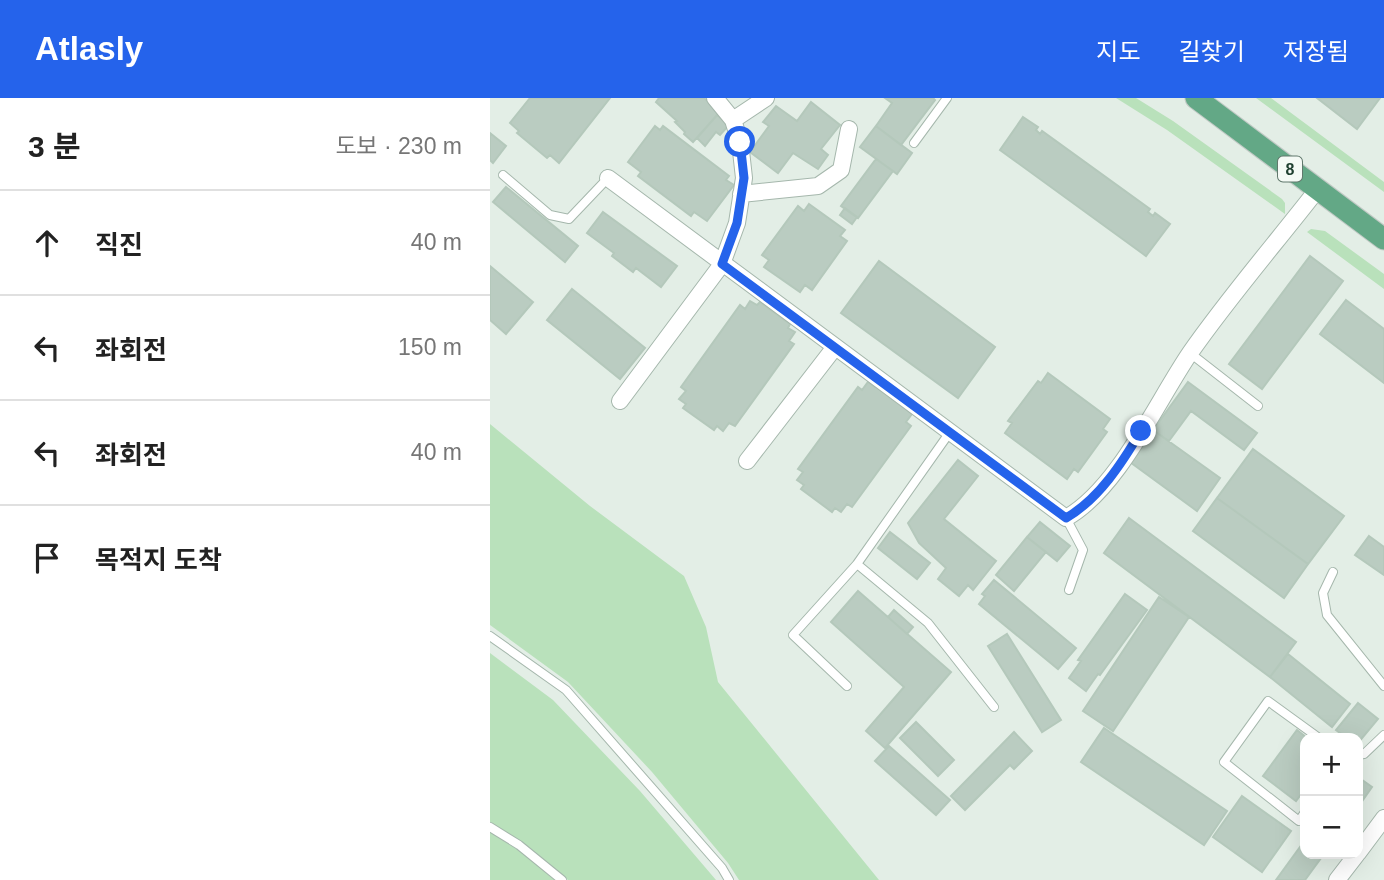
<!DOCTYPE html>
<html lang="ko">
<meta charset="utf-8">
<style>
:root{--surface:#fff;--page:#f2f2f2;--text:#222;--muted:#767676;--line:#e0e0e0;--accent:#2563eb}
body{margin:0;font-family:Helvetica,"Noto Sans KR",sans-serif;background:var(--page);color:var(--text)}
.controls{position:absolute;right:21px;bottom:21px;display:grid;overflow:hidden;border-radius:14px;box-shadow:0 7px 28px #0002}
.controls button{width:63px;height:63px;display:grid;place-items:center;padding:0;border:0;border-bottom:2px solid var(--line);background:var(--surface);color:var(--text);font:35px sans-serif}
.stop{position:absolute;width:21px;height:21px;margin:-16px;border:5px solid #2563eb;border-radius:50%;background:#fff}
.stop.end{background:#2563eb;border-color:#fff;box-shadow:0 2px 7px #0008}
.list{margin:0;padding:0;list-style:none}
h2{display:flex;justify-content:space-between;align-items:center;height:91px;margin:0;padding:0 28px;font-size:30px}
h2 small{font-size:23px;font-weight:400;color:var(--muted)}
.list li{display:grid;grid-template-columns:46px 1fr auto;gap:21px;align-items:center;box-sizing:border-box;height:105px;padding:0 28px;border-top:2px solid var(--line)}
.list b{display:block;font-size:26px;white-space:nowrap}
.list em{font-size:23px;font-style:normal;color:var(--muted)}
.icon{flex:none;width:38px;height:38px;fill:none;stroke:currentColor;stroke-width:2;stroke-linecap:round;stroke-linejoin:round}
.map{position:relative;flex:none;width:894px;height:782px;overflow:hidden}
header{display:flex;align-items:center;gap:42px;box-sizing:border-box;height:98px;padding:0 35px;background:var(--accent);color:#fff}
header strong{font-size:33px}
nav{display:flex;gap:38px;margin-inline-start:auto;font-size:24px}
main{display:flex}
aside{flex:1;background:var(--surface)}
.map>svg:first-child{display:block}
</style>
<header>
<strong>Atlasly</strong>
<nav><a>지도</a><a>길찾기</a><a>저장됨</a></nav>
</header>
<main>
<aside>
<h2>3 분<small>도보 · 230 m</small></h2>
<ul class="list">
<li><svg class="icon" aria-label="ahead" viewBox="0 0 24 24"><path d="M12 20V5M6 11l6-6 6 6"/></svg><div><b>직진</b></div><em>40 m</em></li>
<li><svg class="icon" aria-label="left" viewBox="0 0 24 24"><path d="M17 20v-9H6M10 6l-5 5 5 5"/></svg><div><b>좌회전</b></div><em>150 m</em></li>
<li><svg class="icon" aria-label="left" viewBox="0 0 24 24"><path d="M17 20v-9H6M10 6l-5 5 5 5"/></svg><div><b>좌회전</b></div><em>40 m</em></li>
<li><svg class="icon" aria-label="arrive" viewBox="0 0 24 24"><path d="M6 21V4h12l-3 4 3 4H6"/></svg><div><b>목적지 도착</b></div></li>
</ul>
</aside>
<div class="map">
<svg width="894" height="782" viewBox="0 0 894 782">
<rect width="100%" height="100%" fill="#e3eee6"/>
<path fill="#b9e1bb" d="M626,0H646L683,23L792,101L795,105V116L677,32Z
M766,0H781L894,84V94Z
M821,131L835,133L894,176V191L817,134Z
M0,326L100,408L194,478L216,529L228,584L389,782H249L238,765L162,674L78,584L0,527Z
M0,555L63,602L150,693L226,782H78L31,744L0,725Z
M0,734L33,755L65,782H0Z"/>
<path fill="#baccc1" stroke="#b4c8bb" stroke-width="2" d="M40,0H120L69,65L60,57L57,60L27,35L29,33L20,25Z
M169,0H214L230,14L203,44L194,36L195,34L185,24L187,23L166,4Z
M395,0H443L445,2L411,47L386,28L402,5Z
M827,0H890L867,31Z
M321,4L350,27L331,51L338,57L328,71L303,55L288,75L260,54L279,28L273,24L286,8L307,23Z
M227,17L239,27L230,37L226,34L215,48L207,40Z
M533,19L548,29L546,32L550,36L552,33L660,111L658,114L663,118L665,115L680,126L656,158L510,52Z
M165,28L170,32L173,28L239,78L236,82L244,87L217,123L204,114L201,118L148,78L151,74L138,64Z
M386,28L422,55L407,76L370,49Z
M0,35L16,48L3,65L0,62Z
M386,61L403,73L368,120L351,108Z
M16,89L88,148L75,164L3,104Z
M319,106L355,132L350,138L357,143L322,192L315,187L310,194L274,169L279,162L272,157L308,108L314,113Z
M355,110L367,119L362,126L350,117Z
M113,114L187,168L171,189L146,170L143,174L122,158L124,155L97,135Z
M820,158L853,183L772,291L739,266Z
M389,163L505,249L468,300L351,215Z
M0,168L43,204L16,236L0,222Z
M82,191L155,250L130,281L57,222Z
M856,202L894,231V285L830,236Z
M260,203L267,207L270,204L300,226L298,230L305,234L299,243L304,246L245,328L239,325L233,333L227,328L224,332L193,310L196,306L189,301L196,293L191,289L250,207L255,211Z
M558,275L620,321L613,331L617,334L588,374L584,371L577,381L515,335L522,325L518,323L548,283L551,285Z
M378,284L385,289L387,285L418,307L416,311L422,316L416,324L421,328L362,409L357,406L351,414L345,410L342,414L311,391L314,387L307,382L313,374L308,371L368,289L372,292Z
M698,284L767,335L754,352L701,313L679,343L663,332Z
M663,332L730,380L707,413L640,364Z
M763,351L854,418L818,466L727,400Z
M468,362L488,378L454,421L506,463L483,492L478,487L469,498L448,481L456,470L429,445L418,425Z
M727,400L818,466L794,500L703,433Z
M639,420L806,544L780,579L614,455Z
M550,424L580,448L567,463L537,439Z
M400,434L440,465L427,481L388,450Z
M879,438L894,449V477L865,457Z
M537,439L556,454L524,493L506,477Z
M504,482L586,550L568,571L489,506L495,498L492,496Z
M368,493L461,574L395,650L376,633L414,589L341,524Z
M635,496L657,512L610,577L608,576L596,593L579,580L591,563L588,562Z
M669,499L699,519L623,633L593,613Z
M404,512L423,529L417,536L398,519Z
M517,536L571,622L552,634L498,548Z
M798,556L860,606L842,629L780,579Z
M868,605L888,621L868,645V640H857L846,632Z
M426,624L464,662L448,678L410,640Z
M614,630L737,713L714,747L591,664Z
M807,632L817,640H815V691L806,703L773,678Z
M524,634L542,653L524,671L520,667L475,712L461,698Z
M399,648L460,702L446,717L385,663Z
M868,679L882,689L868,709Z
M752,698L801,733L772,774L723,739Z
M815,742V756H834L815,782H786Z"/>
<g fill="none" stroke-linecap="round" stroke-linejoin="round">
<g stroke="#a5b7ac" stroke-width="10">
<path id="lane" d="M424,45L457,0
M13,77L60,117L79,121L118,80
M700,255L768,308
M460,334L367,466L438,525L504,609
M576,420L593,452L579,492
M843,474L833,495L837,517L894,588
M0,538L76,592L232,770L239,782
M357,588L303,537L367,466
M868,657L874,656L894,637
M815,714L809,723L734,664L778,603L829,640
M0,729L29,747L72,782"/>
</g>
<g stroke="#a5b7ac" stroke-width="18">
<path id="street" d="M243,22L276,0
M118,80L576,420C628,391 666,305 700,255C739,199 785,146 827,92
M251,96L328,88L351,72L359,31
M130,303L232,166L247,125L254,80L250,44L243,22L225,0
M257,363L345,249
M868,755L894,720
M847,782L867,756"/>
</g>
<g stroke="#c1cac5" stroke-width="23">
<path id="primary" d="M706,0L894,141"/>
</g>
<use href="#lane" stroke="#fff" stroke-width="8"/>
<use href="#street" stroke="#fff" stroke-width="16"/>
<use href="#primary" stroke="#63a886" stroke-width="21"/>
</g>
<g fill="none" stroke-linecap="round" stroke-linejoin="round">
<path stroke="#2563eb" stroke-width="9" d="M250,44L254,80L247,125L232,166L576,420C609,401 632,365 651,333"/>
</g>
<g text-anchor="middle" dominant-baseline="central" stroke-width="5" stroke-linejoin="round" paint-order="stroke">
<rect fill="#f4faf5" stroke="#60786c" stroke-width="2" x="788" y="58.5" width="24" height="25" rx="5"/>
<g font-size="16" font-weight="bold" fill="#204131">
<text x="800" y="71">8</text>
</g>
</g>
</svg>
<div class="controls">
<button>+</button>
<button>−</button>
</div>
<div class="stop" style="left:250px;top:44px"></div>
<div class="stop end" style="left:651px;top:333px"></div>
</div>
</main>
